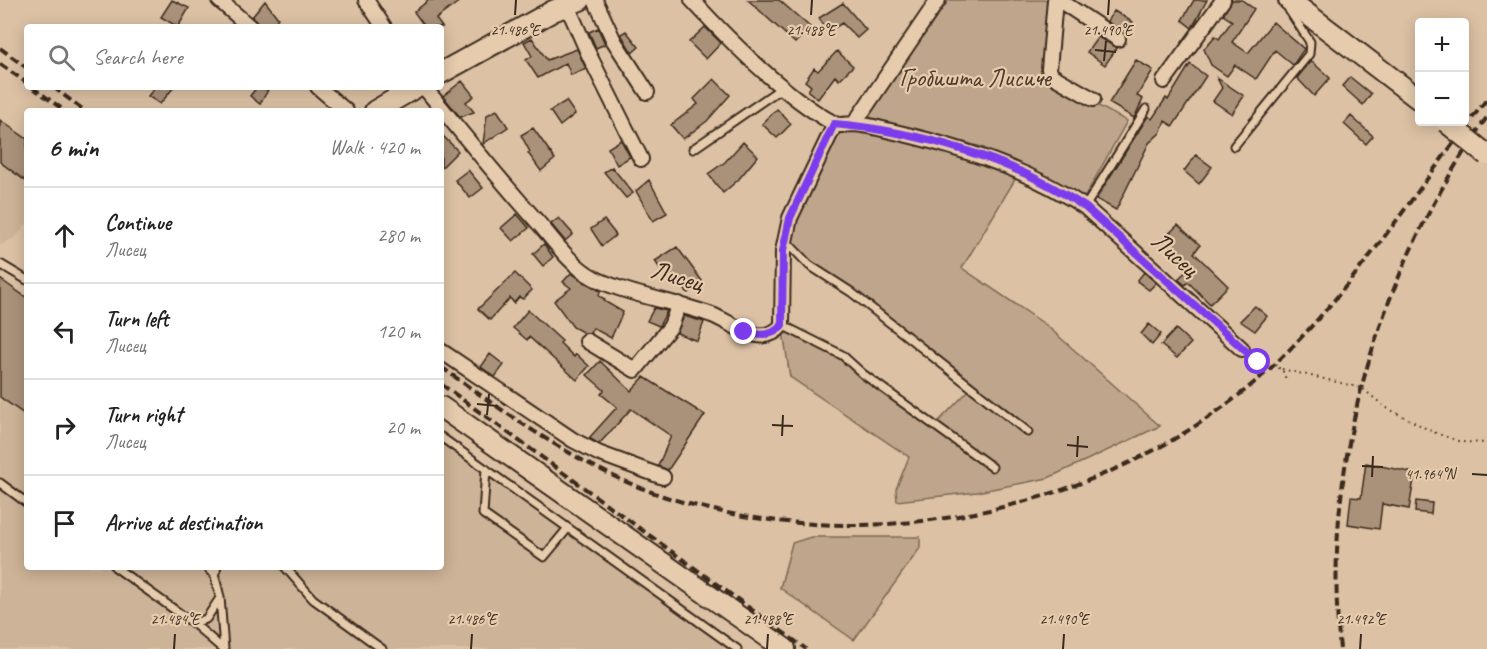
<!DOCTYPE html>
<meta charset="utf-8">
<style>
:root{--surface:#fff;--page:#f2f2f2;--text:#222;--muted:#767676;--line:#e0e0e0}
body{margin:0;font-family:Caveat,sans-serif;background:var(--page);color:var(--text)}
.controls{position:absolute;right:18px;top:18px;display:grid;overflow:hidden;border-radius:6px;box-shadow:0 3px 15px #0003}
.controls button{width:54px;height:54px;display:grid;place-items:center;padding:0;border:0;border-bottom:2px solid var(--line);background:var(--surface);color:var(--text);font:30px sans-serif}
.stop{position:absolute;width:18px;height:18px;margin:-14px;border:4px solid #7c3aed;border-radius:50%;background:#fff}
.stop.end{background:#7c3aed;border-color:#fff;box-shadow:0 2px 6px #0008}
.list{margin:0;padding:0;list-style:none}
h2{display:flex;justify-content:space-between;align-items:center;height:78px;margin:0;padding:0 24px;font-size:26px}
h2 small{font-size:20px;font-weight:400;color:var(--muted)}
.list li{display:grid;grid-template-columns:39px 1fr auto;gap:18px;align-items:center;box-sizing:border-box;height:96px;padding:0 24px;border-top:2px solid var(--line)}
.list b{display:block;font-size:22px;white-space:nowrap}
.list p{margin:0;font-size:20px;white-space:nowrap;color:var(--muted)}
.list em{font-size:20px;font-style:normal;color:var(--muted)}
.icon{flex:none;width:33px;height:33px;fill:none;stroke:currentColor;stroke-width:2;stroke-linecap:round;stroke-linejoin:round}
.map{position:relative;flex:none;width:1487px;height:649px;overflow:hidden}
.search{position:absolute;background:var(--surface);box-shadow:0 3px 15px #0003;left:24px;top:24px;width:420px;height:66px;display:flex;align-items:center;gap:15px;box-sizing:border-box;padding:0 21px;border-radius:6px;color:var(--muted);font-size:22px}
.panel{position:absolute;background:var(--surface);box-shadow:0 3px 15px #0003;left:24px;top:108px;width:420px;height:462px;border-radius:6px}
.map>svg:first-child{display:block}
</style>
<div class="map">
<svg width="1487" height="649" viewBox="0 0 1487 649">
<rect width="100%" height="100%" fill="#dcc1a4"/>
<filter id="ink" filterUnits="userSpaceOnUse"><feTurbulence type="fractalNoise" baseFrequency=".0167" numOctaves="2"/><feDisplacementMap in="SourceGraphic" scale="12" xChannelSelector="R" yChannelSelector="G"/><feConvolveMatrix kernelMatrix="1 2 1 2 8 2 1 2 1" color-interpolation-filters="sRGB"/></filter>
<g filter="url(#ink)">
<path fill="#cdb397" d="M0,120L27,139V223L16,237L0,245Z
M0,279L27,298V567H441V430L744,649H0Z"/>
<path fill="#bea58b" stroke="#7c6854" stroke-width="1.5" d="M949,0H1048L1050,6L1041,69L1059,85L1127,121L1083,200L982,147L865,116Z
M835,124H854L1019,173L962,268L1046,325L1160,426L1048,478L977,492L897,501L896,489L909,457L790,377L782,325L842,355L935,425L972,387L818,271L785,240Z
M811,537H920V548L854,640L780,588L792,543Z"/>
<path fill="#aa927a" stroke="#3b2a1e" stroke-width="1.5" d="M172,0L189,8L178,27L161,17Z
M429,0H461L436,19L442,27H425L414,12Z
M748,0H779L810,27L795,43Z
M1194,0H1207L1192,28L1182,20Z
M1232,0H1242L1254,9L1232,42L1248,53L1273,22L1304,49L1293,65L1275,50L1256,79L1235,65L1227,76L1211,65L1204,49L1215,36L1219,39L1232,21L1223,15Z
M265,1L278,18L272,27H260L252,17Z
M843,3L866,30L857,38L842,23L828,32L819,18Z
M1114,11L1133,22L1125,34L1107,21Z
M705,27L721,43L706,59L689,42Z
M598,28L605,44L596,48L589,32Z
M626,31L639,47L632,53L621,34Z
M1098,37L1117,48L1105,65L1087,52Z
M532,38L547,60L577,49L586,69L571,75L566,63L538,78L526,60L532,56L524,42Z
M837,51L853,66L839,80L835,76L818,99L808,91L811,86L805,81L814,68L818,71Z
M1136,60L1153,70L1137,96L1143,99L1134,118L1109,103Z
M1311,61L1330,78L1314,96L1297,78Z
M1190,64L1206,76L1173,126L1165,121L1160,133L1149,143L1116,210L1096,199L1148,116L1152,119L1166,98L1168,100Z
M1350,77L1371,94L1363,105L1342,86Z
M1217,78L1244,96L1232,114L1213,101L1222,88Z
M714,79L730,95L707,121L683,139L671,125L698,104L694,99Z
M462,81L474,96L466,102L474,112L460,117L443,96Z
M155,87H174L160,104L148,96Z
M257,87L268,90L260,104L250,96Z
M566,101L575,114L560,126L550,111Z
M777,109L791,124L777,138L762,124Z
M497,110L508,127L483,144L487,115Z
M1351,116L1373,136L1366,144L1344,124Z
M0,120L27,139V182L0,162Z
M533,128L555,159L541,171L528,153L530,152L521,135Z
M441,134L458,151L441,168Z
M621,140L630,157L617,165L608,148Z
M743,142L758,156L738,180L723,193L708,174L725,162Z
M1196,155L1212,167L1199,184L1184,171Z
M612,167L633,193L626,198L604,172Z
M468,170L483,188L470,198L455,180Z
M649,180L667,213L653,221L636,191Z
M517,214L529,228L513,241L501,228Z
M559,218L573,234L565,241L551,224Z
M604,220L616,235L602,246L591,229Z
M1178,225L1200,245L1194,253L1228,286L1210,304L1188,282L1185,285L1178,279L1191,267L1162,240Z
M544,244L553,257L543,266L533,254Z
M677,247L702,281L688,293L669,272L664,275L655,261Z
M1144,272L1156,283L1149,290L1137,281Z
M515,273L532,290L523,299L519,297L514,303L510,298L490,320L478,309Z
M571,273L600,291L599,296L605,299L604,301L623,312L611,338L593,328L590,333H584L573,327L554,301L571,288L563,282Z
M0,279L27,298V416L0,397Z
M1255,306L1267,316L1255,331L1240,321Z
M654,308L667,311L659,326L647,321Z
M528,310L562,341L560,343L574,357L576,354L589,366L577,380L529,337L527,340L513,328Z
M684,316L704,322L697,341L677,333Z
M1149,324L1161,334L1152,345L1141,334Z
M1176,329L1191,343L1177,358L1161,345Z
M490,354L504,365L495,377L481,367Z
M600,361L631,391L644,377L705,415L668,470L658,466L671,436L631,409L599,444L589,438L617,407L601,394L604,390L587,375Z
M1366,463L1415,473L1409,509L1382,504L1379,529L1348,524L1351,497L1361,498Z
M1416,501L1432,503L1431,514L1415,512Z"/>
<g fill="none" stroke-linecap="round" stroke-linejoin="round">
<g stroke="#3b2a1e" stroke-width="11">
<path id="lane" d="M1234,146L1309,54L1310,42L1289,10
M693,149L783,87
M1085,207L1146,109
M785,240L809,265L851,292L1028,432
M0,264L27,280
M782,325L842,355L863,374L992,467
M441,437L737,649
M486,469L483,514L544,557L568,528
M0,483L27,503
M115,567L193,623L223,649
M285,567L313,599L382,649
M213,569L220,597L224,649
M193,623L206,619L220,598"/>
</g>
<g stroke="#3b2a1e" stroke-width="18">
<path id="street" d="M219,0L250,27
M366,0L384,27
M595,0L614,41L647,92
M692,0C728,39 786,97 833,123C839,127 847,124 855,124C868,125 882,129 895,132C960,147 1029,170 1085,207L1242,349
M1055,0L1049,69L1051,75L1093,99
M1059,0L1118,39
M567,5L589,55L641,159
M1164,81L1223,0
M318,87L346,111
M424,87C463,134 501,182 542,227C556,244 574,268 594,278C631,296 674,301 712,315C733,323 762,350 782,325L783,251L790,218L835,124
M854,124L938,0
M587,341L635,370L671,326L679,304
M441,351L573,440L598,453L663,477
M213,567V569"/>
</g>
<g stroke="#3b2a1e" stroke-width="24">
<path id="secondary" d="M1289,0L1420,100
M441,73L553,11L580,0
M375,111L416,87
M441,407L785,649"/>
</g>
<path stroke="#3b2a1e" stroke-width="2" stroke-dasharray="1.5 4.5" stroke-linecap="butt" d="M1251,356L1258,361L1282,369L1286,379
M1282,369L1362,388L1385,407L1433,432L1461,442L1487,443"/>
<use href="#lane" stroke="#e6cbad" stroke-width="7"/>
<use href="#street" stroke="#e6cbad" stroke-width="14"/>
<use href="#secondary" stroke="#e6cbad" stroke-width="20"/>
<path stroke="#3b2a1e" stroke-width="4" stroke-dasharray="9 4.5" stroke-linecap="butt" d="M0,48L27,68
M0,64L27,83
M32,87L65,111
M53,87L85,111
M441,367C510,416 582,469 663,496C867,563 1118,512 1275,364C1356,286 1418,187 1487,99
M441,384L806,649
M1340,649C1321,461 1380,270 1487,117"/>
<g stroke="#3b2a1e" stroke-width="24" stroke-linecap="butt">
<path id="secondary-bridge" d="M1446,122L1487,155"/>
</g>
<use href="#secondary-bridge" stroke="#e6cbad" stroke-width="20"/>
</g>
</g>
<g fill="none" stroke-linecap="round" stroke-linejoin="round" filter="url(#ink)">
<path stroke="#7c3aed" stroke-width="8" d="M744,332C757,336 773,337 782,325L783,251L790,218L834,124C918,131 1014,159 1085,207L1258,362"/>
</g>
<path fill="none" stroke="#3b2a1e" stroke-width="2" d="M515,15L516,0M811,15L812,0M1108,15L1109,0M1095,50L1116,52M1104,61L1106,41M477,404L498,406M487,415L489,394M772,425L793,426M782,436L783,415M1067,445L1088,447M1077,457L1078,436M1362,466L1383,467M1472,474L1487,475M1372,477L1373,456M174,649L175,634M471,649L472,634M767,649L768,634M1063,649L1064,634M1360,649L1361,634"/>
<g text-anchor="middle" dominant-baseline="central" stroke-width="4.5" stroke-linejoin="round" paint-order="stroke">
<g font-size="26" fill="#4f3c2e" stroke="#e6cbad">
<text x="975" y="77">Гробишта Лисиче</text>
</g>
<g font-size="26" fill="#3b2a1e" stroke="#e6cbad">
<text transform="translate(1175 254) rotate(42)">Лисец</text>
<text transform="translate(677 276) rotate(17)">Лисец</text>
</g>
</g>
<g font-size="15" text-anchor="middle" fill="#3b2a1e" stroke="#e6cbad" stroke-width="4.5" stroke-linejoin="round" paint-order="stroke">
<text x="515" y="35">21.486°E</text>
<text x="811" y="35">21.488°E</text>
<text x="1108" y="35">21.490°E</text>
<text x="1430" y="479">41.964°N</text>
<text x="175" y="624">21.484°E</text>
<text x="472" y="624">21.486°E</text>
<text x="768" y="624">21.488°E</text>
<text x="1064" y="624">21.490°E</text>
<text x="1361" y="624">21.492°E</text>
</g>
</svg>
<div class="controls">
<button>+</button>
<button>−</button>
</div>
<div class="stop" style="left:1258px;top:362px"></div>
<div class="stop end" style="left:744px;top:332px"></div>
<div class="search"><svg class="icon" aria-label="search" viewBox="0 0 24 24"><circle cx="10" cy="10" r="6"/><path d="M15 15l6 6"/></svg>Search here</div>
<section class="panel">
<h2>6 min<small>Walk · 420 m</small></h2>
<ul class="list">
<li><svg class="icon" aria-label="ahead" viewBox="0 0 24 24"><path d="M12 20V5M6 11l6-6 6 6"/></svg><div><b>Continue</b><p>Лисец</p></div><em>280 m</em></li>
<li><svg class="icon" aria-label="left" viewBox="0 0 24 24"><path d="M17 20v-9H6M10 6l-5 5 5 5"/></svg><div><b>Turn left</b><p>Лисец</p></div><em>120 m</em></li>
<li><svg class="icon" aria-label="right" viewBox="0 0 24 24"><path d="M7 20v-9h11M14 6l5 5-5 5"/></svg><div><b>Turn right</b><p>Лисец</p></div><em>20 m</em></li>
<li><svg class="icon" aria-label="arrive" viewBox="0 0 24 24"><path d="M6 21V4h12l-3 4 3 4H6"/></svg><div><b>Arrive at destination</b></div></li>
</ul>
</section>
</div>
